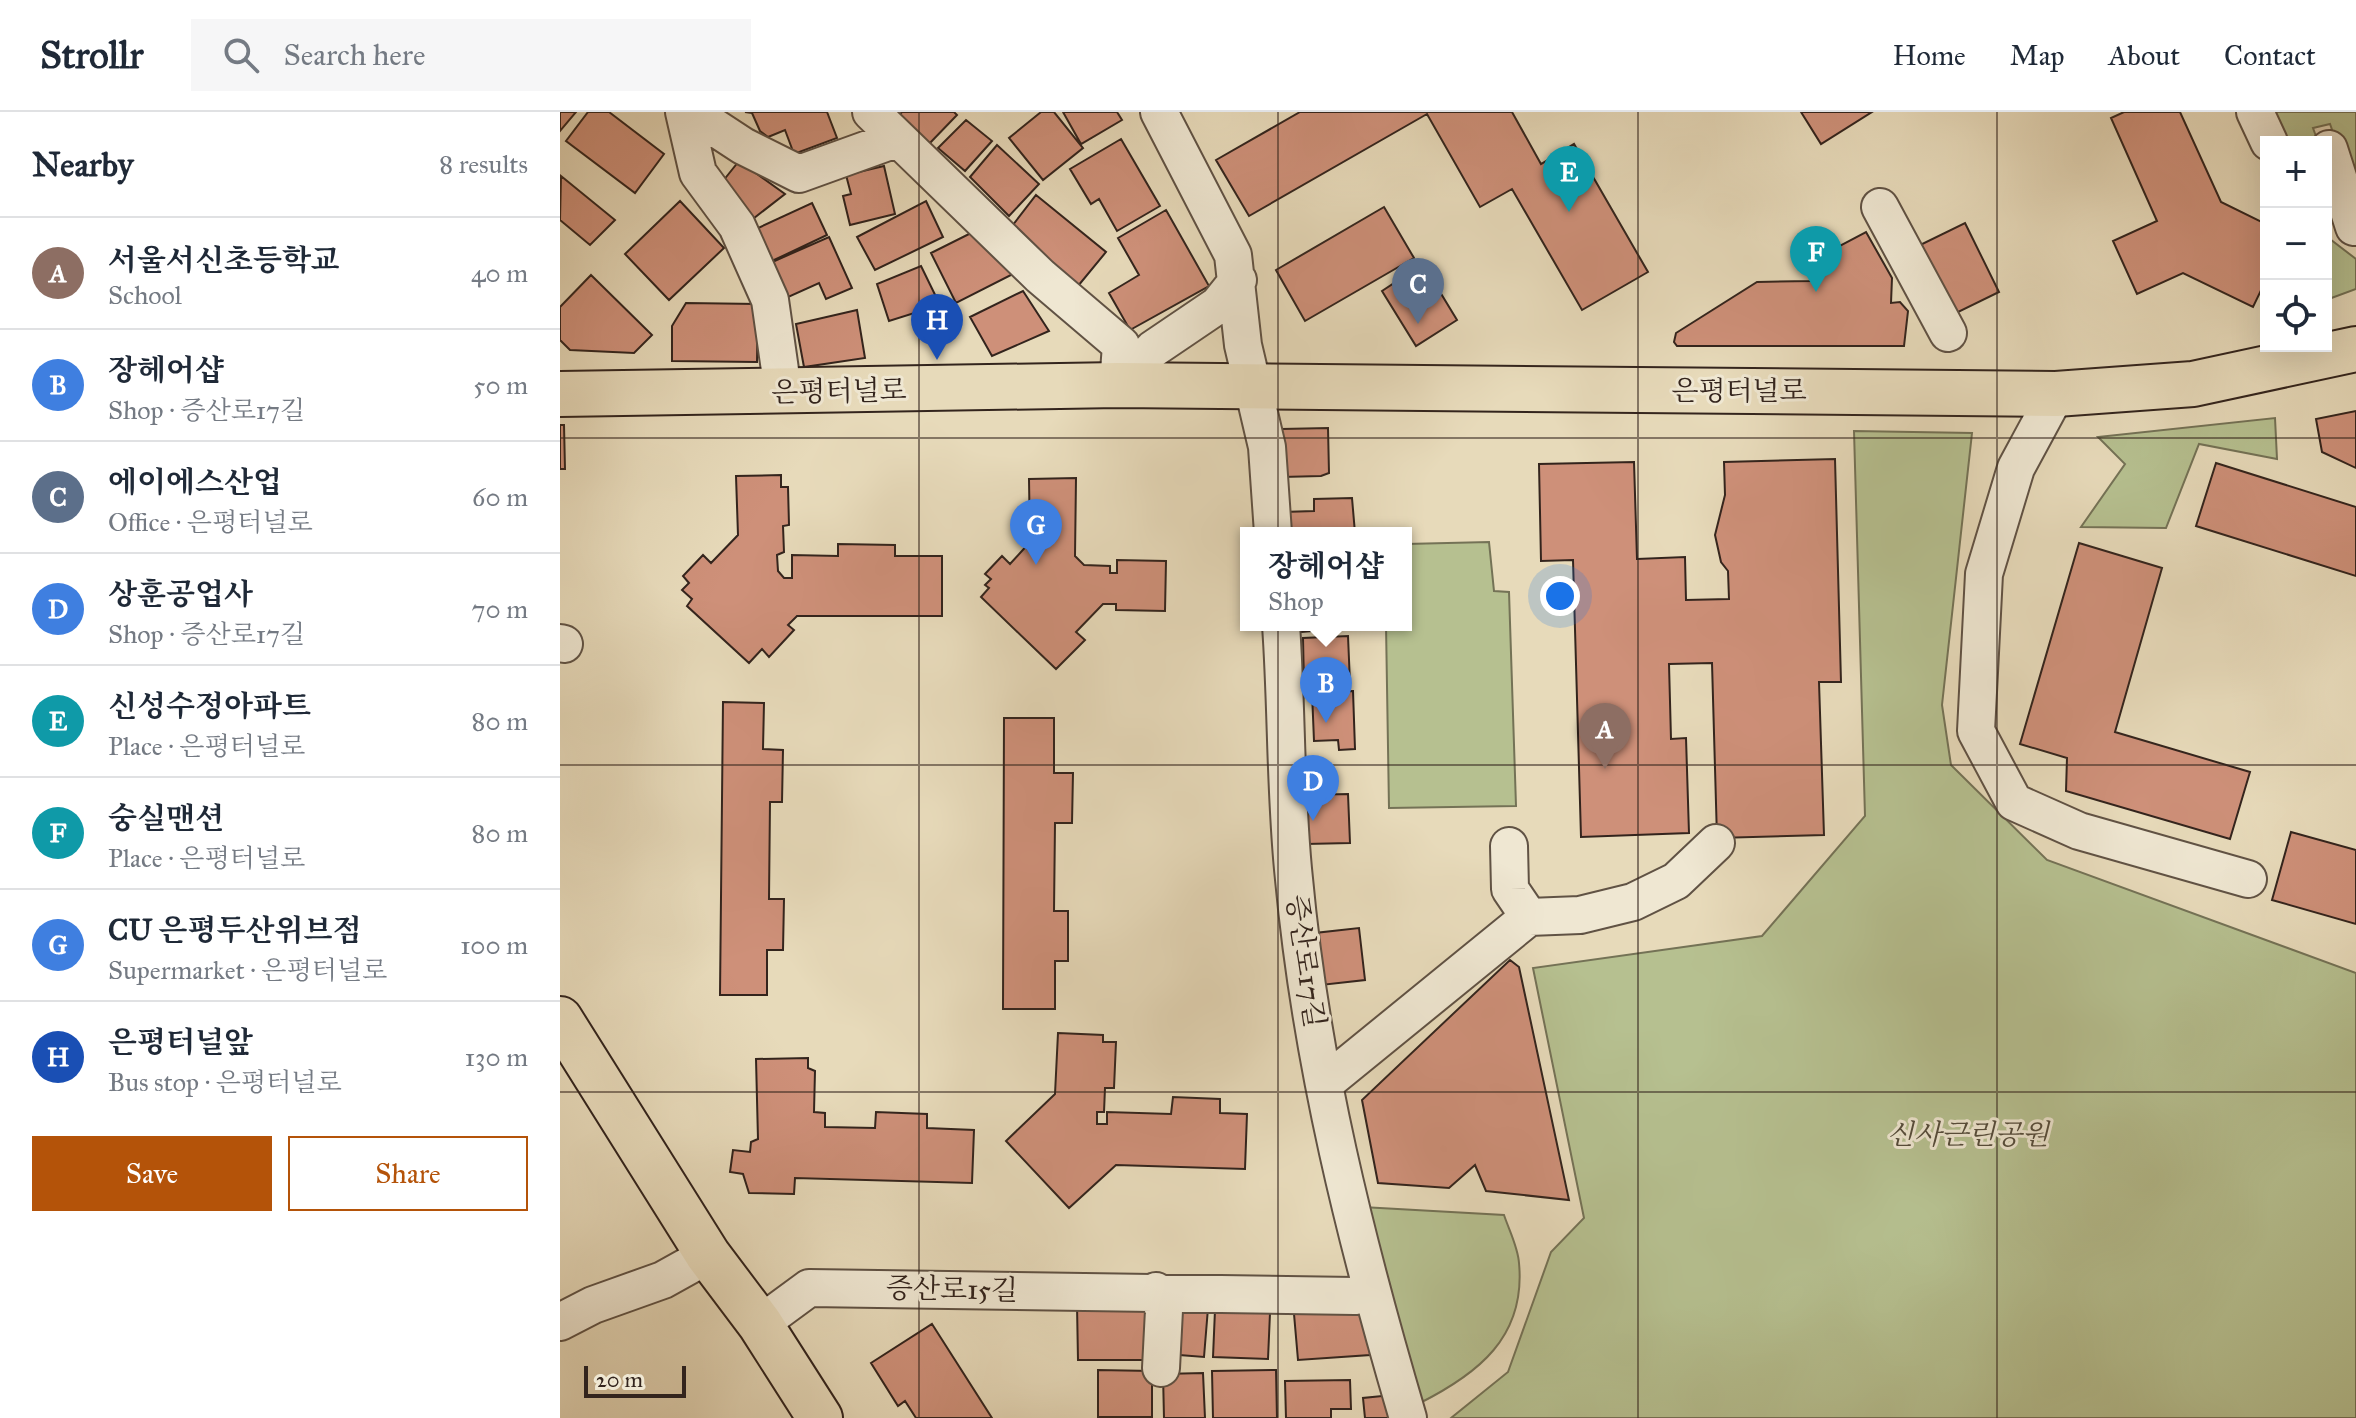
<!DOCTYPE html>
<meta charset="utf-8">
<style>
:root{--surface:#fff;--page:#f6f6f7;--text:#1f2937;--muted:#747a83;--line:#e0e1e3;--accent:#b45309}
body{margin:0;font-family:"IM FELL Great Primer","Noto Serif KR",serif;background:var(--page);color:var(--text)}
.controls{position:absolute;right:24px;top:24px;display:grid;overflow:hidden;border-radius:0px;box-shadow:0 8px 32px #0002}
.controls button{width:72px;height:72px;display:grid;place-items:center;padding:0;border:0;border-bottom:2px solid var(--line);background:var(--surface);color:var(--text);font:40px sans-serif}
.scale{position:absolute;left:24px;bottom:20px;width:102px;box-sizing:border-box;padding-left:8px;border:4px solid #33241d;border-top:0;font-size:22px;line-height:28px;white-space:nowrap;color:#33241d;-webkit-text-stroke:6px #efe7d2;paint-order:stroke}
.you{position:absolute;left:1000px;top:484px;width:28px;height:28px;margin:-20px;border:6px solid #fff;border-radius:50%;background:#1a73e8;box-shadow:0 0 0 12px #1a73e833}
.badge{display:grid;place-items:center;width:52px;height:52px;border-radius:50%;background:var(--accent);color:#fff;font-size:26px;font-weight:700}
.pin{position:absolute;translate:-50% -66px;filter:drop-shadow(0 2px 4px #0008)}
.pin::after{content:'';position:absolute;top:42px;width:28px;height:24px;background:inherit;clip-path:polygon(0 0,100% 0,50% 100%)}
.popup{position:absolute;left:680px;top:415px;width:172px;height:104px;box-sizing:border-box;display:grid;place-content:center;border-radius:0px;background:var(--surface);filter:drop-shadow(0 2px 6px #0005);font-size:26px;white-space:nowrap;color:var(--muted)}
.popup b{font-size:30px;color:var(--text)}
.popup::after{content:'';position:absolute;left:50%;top:100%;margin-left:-16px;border:16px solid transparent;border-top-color:var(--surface)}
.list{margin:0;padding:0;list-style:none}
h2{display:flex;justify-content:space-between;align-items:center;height:104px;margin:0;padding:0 32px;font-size:34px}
h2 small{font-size:26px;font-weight:400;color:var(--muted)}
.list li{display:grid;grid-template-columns:52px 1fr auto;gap:24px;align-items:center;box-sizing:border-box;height:112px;padding:0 32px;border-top:2px solid var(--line)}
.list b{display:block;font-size:30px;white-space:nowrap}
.list p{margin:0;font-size:26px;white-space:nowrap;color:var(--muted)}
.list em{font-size:26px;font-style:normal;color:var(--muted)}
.actions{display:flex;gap:16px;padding:24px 32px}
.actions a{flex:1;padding:18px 0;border:2px solid var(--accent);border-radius:0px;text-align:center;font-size:28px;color:var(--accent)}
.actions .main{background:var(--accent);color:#fff}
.icon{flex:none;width:44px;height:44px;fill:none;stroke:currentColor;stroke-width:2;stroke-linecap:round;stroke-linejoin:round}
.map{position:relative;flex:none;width:1796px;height:1306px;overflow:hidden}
header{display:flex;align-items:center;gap:48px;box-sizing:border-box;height:112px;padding:0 40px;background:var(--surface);border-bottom:2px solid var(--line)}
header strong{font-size:38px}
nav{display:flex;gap:44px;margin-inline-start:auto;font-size:28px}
.search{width:560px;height:72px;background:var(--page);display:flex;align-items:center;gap:20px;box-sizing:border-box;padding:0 28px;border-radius:0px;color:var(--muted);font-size:30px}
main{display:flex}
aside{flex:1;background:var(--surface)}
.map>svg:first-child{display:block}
</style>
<header>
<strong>Strollr</strong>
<div class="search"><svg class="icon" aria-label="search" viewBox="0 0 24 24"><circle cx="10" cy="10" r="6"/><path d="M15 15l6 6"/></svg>Search here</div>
<nav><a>Home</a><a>Map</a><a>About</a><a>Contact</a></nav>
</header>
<main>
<aside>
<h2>Nearby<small>8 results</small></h2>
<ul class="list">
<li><span class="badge" style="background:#8d6e63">A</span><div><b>서울서신초등학교</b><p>School</p></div><em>40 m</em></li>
<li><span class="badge" style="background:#3f7fe0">B</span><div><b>장헤어샵</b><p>Shop · 증산로17길</p></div><em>50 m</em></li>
<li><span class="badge" style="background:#5c6f8a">C</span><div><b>에이에스산업</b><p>Office · 은평터널로</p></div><em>60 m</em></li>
<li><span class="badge" style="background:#3f7fe0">D</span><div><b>상훈공업사</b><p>Shop · 증산로17길</p></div><em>70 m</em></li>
<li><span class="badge" style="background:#0f9aa8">E</span><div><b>신성수정아파트</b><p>Place · 은평터널로</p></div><em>80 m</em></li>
<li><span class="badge" style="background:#0f9aa8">F</span><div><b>숭실맨션</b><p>Place · 은평터널로</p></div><em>80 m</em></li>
<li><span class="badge" style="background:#3f7fe0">G</span><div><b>CU 은평두산위브점</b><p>Supermarket · 은평터널로</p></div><em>100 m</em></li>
<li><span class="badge" style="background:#1a4fb4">H</span><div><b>은평터널앞</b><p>Bus stop · 은평터널로</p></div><em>130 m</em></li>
</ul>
<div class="actions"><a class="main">Save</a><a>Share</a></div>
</aside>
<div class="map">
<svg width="1796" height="1306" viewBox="0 0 1796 1306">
<rect width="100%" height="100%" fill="#e7daba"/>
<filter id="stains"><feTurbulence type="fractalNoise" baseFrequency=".0025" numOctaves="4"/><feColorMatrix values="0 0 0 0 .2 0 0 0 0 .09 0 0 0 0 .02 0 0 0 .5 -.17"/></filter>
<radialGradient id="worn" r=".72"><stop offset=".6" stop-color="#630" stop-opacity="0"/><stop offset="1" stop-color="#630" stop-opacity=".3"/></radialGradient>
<path fill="#b6c090" stroke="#747256" stroke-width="2" d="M1710,0H1796V87L1770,12L1753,16L1758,30H1728Z
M1766,124L1796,147V177L1766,188Z
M1715,306L1717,347L1639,332L1606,416L1521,415L1565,352L1538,325Z
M1294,319L1412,321L1382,593L1391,653L1487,748L1796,861V1306H891L948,1260L991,1140L1024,1106L973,856L1202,824L1305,704Z
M929,430L934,479L949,480L956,694L829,696L826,513H846V432Z
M802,1095L944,1103C949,1118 958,1135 959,1151C966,1225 918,1262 858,1292Z"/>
<path fill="#ce9079" stroke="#33241d" stroke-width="2" d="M0,0H16L0,19Z
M28,0H49L104,42L75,81L6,29Z
M267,0L277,26L234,42L225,18L208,25L200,19L192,1L185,0Z
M342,0H394L397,3L368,33L338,4Z
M481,0H494L523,36L483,68L449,26Z
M503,0H557L562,8L521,32Z
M740,0H952L981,52L1014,32L1088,160L1022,198L952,77L920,95L867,2L689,104L656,48Z
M1241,0H1312L1261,32Z
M1564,0H1620L1661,90L1706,112V168L1693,195L1623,161L1577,182L1553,129L1597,109L1551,6Z
M406,8L432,29L405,59L378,36Z
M561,27L600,94L557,119L539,87L531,92L510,57Z
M437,33L479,72L449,104L410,65Z
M179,49L225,82L189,110L163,69Z
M324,54L335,102L290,113L283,84L291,82L286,63Z
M1,64L55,108L30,133L0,108Z
M476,83L546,140L518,174L449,118Z
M120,89L164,136L109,188L65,142Z
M366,89L383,125L315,158L297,125Z
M252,91L267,123L212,149L196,117Z
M824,95L854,146L745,209L716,158Z
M606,98L649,174L570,218L549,181L579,163L558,126Z
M1405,111L1439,180L1388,205L1354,136Z
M1306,120L1332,166L1331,191L1340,190L1348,199L1344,234H1117L1114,230L1116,221L1197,170L1251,169L1255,147Z
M411,121L453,162L396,191L371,141Z
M269,125L292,176L266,187L259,171L226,186L210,151Z
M863,152L897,208L856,234L822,179Z
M361,154L380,193L329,209L317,172Z
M31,163L92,223L74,241L10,238L0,228V195Z
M463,179L489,219L432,244L410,205Z
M126,191L198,192L197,250L112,249V214Z
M297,198L305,246L244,255L236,212Z
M1796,299V356L1762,340L1756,307Z
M0,313H4L5,357H0Z
M768,316L769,361L761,364L722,365V317Z
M1275,347L1281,570H1259L1264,723L1157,726L1152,551L1109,552L1111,627L1126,626L1129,721L1021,725L1013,448L981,449L979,352L1074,350L1077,447L1125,445L1126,488L1169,487L1168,459L1161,450L1155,423L1165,383L1164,350Z
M1656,351L1796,395V464L1636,414Z
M221,363V375H228L229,413L223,414L224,440L217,443L218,459L224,466H232V443L278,444V432L335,433V444H382V504H237L228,513L234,518L209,545L202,537L189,551L127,494L132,487L122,478L129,471L123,464L143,443L151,451L178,423L176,364Z
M516,366L515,444L524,453L550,454V461H557V448L606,449L605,499L556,498V492H543L516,520L525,528L496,557L421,485L429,476L425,473L431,467L425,462L442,444L450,452L470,430L469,367Z
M792,386L795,421H725L723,400L754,399V387Z
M1519,431L1602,456L1555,620L1690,660L1670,727L1506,679L1507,646L1460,632Z
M741,513H785V516L742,520Z
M788,524L790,571L744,573L743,526Z
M793,579L795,637L779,638L778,628L754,629L752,580Z
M163,590L204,591L203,637L223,638L222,690H210L209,787H224L223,838H207V883H160Z
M444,606H494V661H513L512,711H495L494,799H508V849H495V897H443Z
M788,682L790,731L746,732L744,683Z
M1731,720L1796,738V812L1712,788Z
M799,816L805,868L761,873L755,821Z
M950,848L959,855L1009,1088L926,1079L915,1053L889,1076L818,1071L802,988Z
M498,921L543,923V930H556L554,976H545L544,1000H537V1012H547V1000L611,1002L613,985L660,987V1001L687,1002L685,1057L556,1053L509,1096L446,1029L495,982Z
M248,946V956L255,959L254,1000L265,1001V1015L315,1016L316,1000L367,1002V1016L414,1018L412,1071L235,1066L234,1082L189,1081L183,1062L170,1060L173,1038L190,1040L191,1030L198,1027L196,947Z
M589,1192L590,1248H518L517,1193Z
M610,1194L648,1196L644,1245L607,1242Z
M807,1197L810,1243L738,1248L734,1202Z
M655,1198L710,1201L708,1247L653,1245Z
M372,1212L432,1306H356L345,1289L338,1294L311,1251Z
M538,1258L592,1259V1305H538Z
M716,1258L717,1306H653L652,1259Z
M643,1261L645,1306H604L603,1262Z
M790,1268L791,1297H771V1306H726L725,1269Z
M832,1283L835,1306H805L803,1286Z"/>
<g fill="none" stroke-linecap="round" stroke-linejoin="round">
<g stroke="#605244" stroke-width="40">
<path id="minor" d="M124,0L138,61L177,114L210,188L223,279
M131,0L183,34L239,62L336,27
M311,0L480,164L561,233L558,273
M599,0L673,143L683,233L707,335L713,421
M1695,0L1709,30
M1769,37L1794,115
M1320,95L1388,221
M558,273L593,237L658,193L678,168
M1496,282L1456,356L1424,462L1416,619L1454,690L1519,719L1688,767
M721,513C727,597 725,683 734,767C751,951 796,1130 848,1306
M0,531L4,532
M949,734L950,777L969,805
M764,972L969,805L1020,803L1073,790L1116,769L1156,731
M596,1179L604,1198L601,1256
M0,1210L33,1193L103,1168L148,1143
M200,1212L249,1176L795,1184L811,1180"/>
</g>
<g stroke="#33241d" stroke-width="48">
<path id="major" d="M0,282L558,273L1496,282L1633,272L1796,237
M0,907L148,1143L200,1212L260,1306"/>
</g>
<use href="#minor" stroke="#efe7d2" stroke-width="36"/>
<use href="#major" stroke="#e7daba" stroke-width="44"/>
</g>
<path fill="none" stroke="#33241d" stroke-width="2" stroke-opacity="0.55" d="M359,0V1306M718,0V1306M1078,0V1306M1437,0V1306M0,326H1796M0,653H1796M0,980H1796"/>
<g text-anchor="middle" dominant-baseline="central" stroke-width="6" stroke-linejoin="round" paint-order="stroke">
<g font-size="28" fill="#33241d" stroke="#efe7d2">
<text x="1179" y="278">은평터널로</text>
<text transform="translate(279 279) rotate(-1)">은평터널로</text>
<text transform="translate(746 849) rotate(82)">증산로17길</text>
<text transform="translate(392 1177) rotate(1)">증산로15길</text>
</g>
<g font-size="28" font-style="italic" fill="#544b3a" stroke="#efe7d2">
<text x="1408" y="1022">신사근린공원</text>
</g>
</g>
<rect width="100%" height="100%" filter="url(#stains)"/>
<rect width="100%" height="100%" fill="url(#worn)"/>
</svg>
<div class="controls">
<button>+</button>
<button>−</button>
<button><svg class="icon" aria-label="locate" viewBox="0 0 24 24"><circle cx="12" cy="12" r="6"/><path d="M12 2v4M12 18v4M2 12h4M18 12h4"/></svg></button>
</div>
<div class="scale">20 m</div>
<div class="you"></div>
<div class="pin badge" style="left:1045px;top:657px;background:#8d6e63">A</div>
<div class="pin badge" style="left:766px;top:611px;background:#3f7fe0">B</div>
<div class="popup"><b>장헤어샵</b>Shop</div>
<div class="pin badge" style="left:858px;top:212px;background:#5c6f8a">C</div>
<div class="pin badge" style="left:753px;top:709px;background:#3f7fe0">D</div>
<div class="pin badge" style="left:1009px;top:100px;background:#0f9aa8">E</div>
<div class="pin badge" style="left:1256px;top:180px;background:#0f9aa8">F</div>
<div class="pin badge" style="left:476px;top:453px;background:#3f7fe0">G</div>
<div class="pin badge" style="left:377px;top:248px;background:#1a4fb4">H</div>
</div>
</main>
